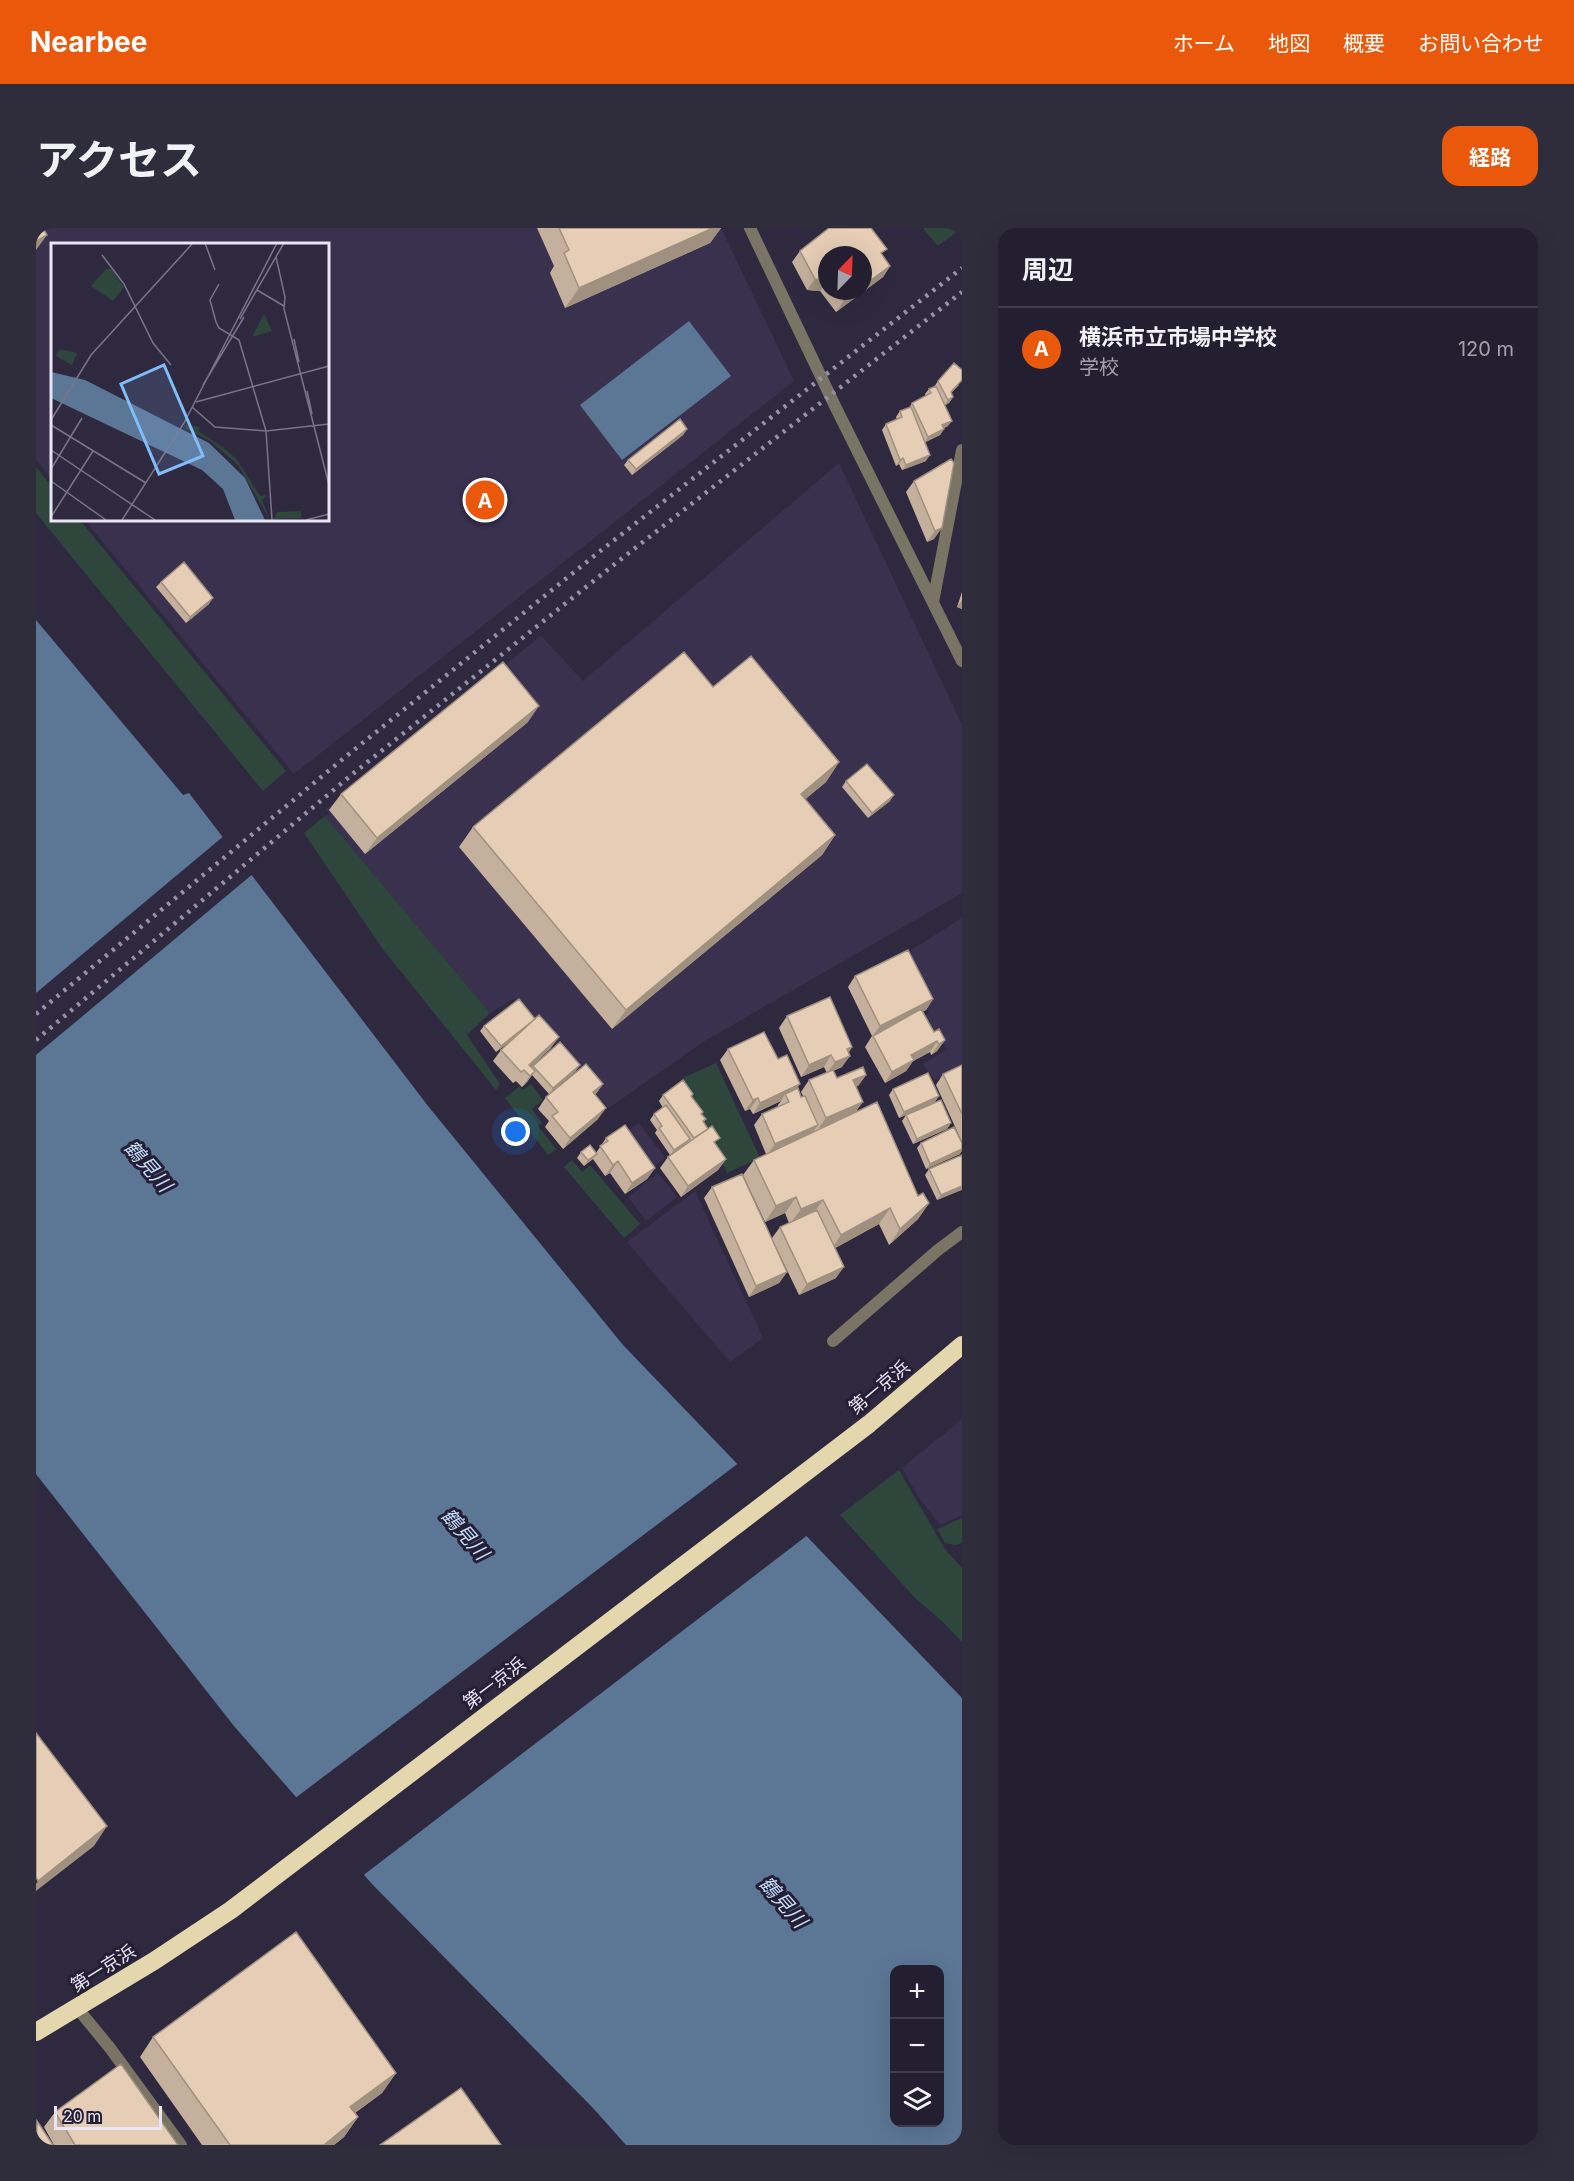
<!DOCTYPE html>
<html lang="ja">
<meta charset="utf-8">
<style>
:root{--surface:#231f30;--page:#2f2c3c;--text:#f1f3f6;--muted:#a3a2ab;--line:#403d4c;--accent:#ea580c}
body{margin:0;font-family:Inter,"Noto Sans JP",sans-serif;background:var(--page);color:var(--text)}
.controls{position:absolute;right:18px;bottom:18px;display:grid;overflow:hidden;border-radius:12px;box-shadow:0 6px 24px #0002}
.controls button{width:54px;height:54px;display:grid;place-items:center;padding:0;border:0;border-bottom:2px solid var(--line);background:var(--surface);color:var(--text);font:30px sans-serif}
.compass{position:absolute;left:782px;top:18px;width:54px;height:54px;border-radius:50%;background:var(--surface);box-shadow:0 6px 24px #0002;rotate:23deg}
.scale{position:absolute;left:18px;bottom:15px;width:108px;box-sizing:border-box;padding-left:6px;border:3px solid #e9e5f5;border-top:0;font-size:16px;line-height:21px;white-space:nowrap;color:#e9e5f5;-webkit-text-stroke:4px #251f35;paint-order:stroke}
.you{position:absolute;left:480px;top:904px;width:21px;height:21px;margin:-15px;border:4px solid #fff;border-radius:50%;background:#1a73e8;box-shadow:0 0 0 9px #1a73e833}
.badge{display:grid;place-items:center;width:39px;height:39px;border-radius:50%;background:var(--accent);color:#fff;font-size:20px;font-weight:700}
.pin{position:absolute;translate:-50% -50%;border:3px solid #fff;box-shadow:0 2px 6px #0006}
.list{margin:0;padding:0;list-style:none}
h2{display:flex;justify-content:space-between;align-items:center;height:78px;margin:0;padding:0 24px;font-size:26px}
h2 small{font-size:20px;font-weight:400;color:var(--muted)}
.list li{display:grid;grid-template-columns:39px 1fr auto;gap:18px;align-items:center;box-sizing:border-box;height:84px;padding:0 24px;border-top:2px solid var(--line)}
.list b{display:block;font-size:22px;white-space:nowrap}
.list p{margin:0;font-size:20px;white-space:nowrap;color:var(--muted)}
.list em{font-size:20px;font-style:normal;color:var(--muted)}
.icon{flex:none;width:33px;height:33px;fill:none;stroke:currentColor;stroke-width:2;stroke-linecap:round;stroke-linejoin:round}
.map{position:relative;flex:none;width:926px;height:1917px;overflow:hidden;border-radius:18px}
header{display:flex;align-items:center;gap:36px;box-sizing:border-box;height:84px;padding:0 30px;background:var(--accent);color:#fff}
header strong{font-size:28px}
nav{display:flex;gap:33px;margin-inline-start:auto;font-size:21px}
.intro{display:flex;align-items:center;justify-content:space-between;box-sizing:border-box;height:144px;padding:0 36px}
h1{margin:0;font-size:42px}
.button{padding:15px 27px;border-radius:18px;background:var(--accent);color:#fff;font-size:21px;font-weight:700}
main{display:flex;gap:36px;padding:0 36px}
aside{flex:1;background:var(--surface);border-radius:18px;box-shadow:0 6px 24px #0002}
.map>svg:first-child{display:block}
</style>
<header>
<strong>Nearbee</strong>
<nav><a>ホーム</a><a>地図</a><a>概要</a><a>お問い合わせ</a></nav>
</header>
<div class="intro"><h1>アクセス</h1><a class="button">経路</a></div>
<main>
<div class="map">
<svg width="926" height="1917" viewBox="0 0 926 1917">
<rect width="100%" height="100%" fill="#2f2940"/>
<path fill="#39314e" d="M0,0H685L758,153L258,546L48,291H291V16H16V252L0,232Z
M803,235L926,497V665L667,814L573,880L479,770L454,785L289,588L293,586L290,581L505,408L547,453Z
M926,690V839L899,852L887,836L911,821L886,790L893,785L869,726Z
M603,895L629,930L614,942L588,906Z
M622,945L641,969L610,993L592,969Z
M659,963L727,1110L694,1134L591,1014Z
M926,1191V1287L904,1297L883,1270L866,1240Z"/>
<path fill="#2e463b" d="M887,0H926L902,18Z
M0,239L16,259V291H43L250,543L227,563L0,285Z
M289,588L454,785L431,807L464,856L460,862L346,720L268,605Z
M680,835L724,930L691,945L647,850Z
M495,856L507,872L496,881L506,895L502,898L520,921L512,927L469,870L484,858L487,862Z
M536,932L546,944L554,937L604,996L588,1010L528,939Z
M863,1242L909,1321L926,1340V1414L907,1394L880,1371L804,1287Z
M926,1290V1315L920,1317L909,1315L901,1301Z"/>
<path fill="#5c7695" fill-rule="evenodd" d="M653,93L695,148L586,232L544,177Z
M0,392L147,567L153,565L392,878L587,1117L926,1470V1917H590L557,1880L336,1656L198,1498L0,1246ZM858,1742H903V1894H858Z"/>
<path fill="#2f2940" d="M189,607L218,645L0,827V765Z
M704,1234L773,1306L325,1649L258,1571Z"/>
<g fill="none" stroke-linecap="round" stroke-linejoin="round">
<path stroke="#797463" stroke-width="12" d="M714,0L800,180L926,433
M897,374L926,222
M797,1113L902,1022L926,1004
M42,1781L74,1820L145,1917"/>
<path stroke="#e4d7ad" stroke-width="18" d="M0,1804L118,1733L195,1682L833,1196L926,1117"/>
<path stroke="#9792a6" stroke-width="4.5" stroke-dasharray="3 6" stroke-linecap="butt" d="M0,786L308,530L563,324L926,40
M0,812L319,544L575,339L926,64"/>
</g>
<path fill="#c5b09d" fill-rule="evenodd" d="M501,0H685L674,15L529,80L514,45L518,38Z
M764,23L846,27L854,38L847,49L800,84L784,63L771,62L756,34ZM791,27L827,63H791Z
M902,153L923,157L915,165L917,169L913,175L909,177L912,198L908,200V201L904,207L889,214L890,233L866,242L863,236L860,238L846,202L850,196L861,192L860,189L864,183L873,180L876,175L890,168L889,166L893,161L898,159Z
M651,201L647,207L596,247L588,237L592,232Z
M915,231L898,311L891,314L870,264L878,253Z
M125,354L173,376L150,395L120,359Z
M926,364V381L921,379Z
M677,459L803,534L790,554L769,571L799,607L786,627L576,801L423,619L437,599Z
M492,494L329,626L293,582L305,566Z
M810,553L854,573L832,590L806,559Z
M819,748L897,771L890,782L887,783L898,804L909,812L901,823L895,827L894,824L877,833L870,843L849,855L829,819L836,808L812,759Z
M751,788L816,819L813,824L806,839L797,843L801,850L830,847L822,858H820L821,883L882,968L893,975L882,991L853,1017L843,996L799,1020L800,1050L763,1067L737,1013L751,1044L743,1055L713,1069L668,970L676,959L736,1010L744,999L753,995L749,985L729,994L707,947L718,932L730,926L718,897L726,886L742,878V877L745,873L717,886L714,881L709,883L684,832L692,821L742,831L764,856L761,860L765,869L767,868L765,864L773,852L791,845L788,839L765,849L743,800Z
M499,791L515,820L495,839L497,838L540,843L513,866L496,847L491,854L486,859L480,853L477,855L457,833L465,822L477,811L460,824L444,803L448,798Z
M926,837V914L900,857L907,846Z
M567,856L559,867L562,891L527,921L509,899L513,893L502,881L510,869Z
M857,861L899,874L863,890L853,867Z
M657,866L656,869L667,884L666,886L670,891L667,895L680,916L690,931L682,942L645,969L624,940L632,929L634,927L619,905L621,902L614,892L618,886L627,880L623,873L627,867Z
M870,887L915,895L911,901L877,916L866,893Z
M570,910L619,940L611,951L589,966L574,945L569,948L557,931L548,938L541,930L545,924L560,925Z
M885,915L924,926L890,941L881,920Z
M893,941L926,961L901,972L889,947Z
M117,1809L360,1845L346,1865L319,1885L322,1889L308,1909L298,1917H166L104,1829Z
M19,1884L142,1917H18L8,1899Z"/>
<path fill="#a0907f" d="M677,0H685L674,15L529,80L543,60Z
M11,7L0,22V13Z
M854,38L847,49L800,84L808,73L821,63H827V58Z
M779,51L791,52V53L784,63L771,62Z
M917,169L913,175L908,178L912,172Z
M916,193L912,198L902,203L906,197Z
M651,201L647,207L596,247L600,241Z
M908,201L904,207L888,215L892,209Z
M894,227L890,233L866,242L870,237Z
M867,230L863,236L860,238L864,232Z
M906,300L898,311L891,314L899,303Z
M177,370L173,376L150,395L154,389Z
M926,372V381L921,379Z
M503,478L492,494L329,626L341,610Z
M803,534L790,554L752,586L765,566Z
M858,567L854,573L832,590L836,585Z
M799,607L786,627L576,801L590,782Z
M897,771L890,782L836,809L844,798Z
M499,791L495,797L460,824L465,818Z
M523,809L515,820L490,844L493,837Z
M909,812L901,823L895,827L903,816Z
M901,813L894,824L877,833L870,843L849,855L856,844L875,827Z
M816,819L809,830L814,828L806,839L791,845L799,834L811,821Z
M795,827L788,839L765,849L773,837Z
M544,837L540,843L513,866L517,860Z
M499,843L491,854L486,859L494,848Z
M830,847L822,858L810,863L817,852Z
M567,856L559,867L557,864Z
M764,856L756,867L749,866L745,873L717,886L724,875Z
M903,868L899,874L863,890L868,884Z
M722,870L714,881L709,883L717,872Z
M827,874L819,885L782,901L790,890Z
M570,880L562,891L527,921L534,910Z
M915,895L911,901L877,916L881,911Z
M782,897L774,908L731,927L739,916Z
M654,911L650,917L634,927L638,922Z
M926,921V923L924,926L890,941L894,936Z
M561,926L556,931L548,938L552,932Z
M690,931L682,942L645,969L652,958Z
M582,933L574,945L569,948L577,937Z
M619,940L611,951L589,966L596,955Z
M926,958V962L901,972L905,967Z
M760,969L749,985L729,994L740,978Z
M787,972L776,988L754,996L765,981Z
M893,975L882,991L853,1017L864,1001Z
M854,980L843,996L794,1023L805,1007Z
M808,1039L800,1050L763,1067L771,1056Z
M751,1044L743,1055L713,1069L720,1058Z
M71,1598L58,1618L0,1663V1656L2,1653Z
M360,1845L346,1865L300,1899L314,1879Z
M322,1889L308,1909L298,1917H288Z"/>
<path fill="#e5cdb6" stroke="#a0907f" stroke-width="1.5" d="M0,0H7L11,7L0,13Z
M523,0H677L543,60L528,25L533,22Z
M793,0H835L851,21L845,25L854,38L827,58V27H791V52L779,51L764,23Z
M800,63H821L808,73Z
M918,135L926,142V152L915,164L917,169L912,172L902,153Z
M900,158L916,193L906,197L908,201L892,209L876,175L895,165L893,161Z
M875,179L894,227L870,237L867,230L864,232L850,196L866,189L864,183Z
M644,191L651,201L600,241L592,232Z
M915,231L918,235L906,300L899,303L878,253Z
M148,334L177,370L154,389L125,354Z
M648,424L677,459L715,428L803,534L765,566L799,607L590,782L437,599Z
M467,434L503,478L341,610L305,566Z
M831,536L858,567L836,585L810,553Z
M872,722L897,771L844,798L819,748Z
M794,769L816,819L811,821L814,828L799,834L795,827L773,837L751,788Z
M483,771L499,791L465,818L448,798Z
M885,781L898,804L903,801L909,812L903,816L901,813L875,827L878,832L856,844L837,808Z
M503,787L523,809L493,837L499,843L494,848L488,842L485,844L465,822Z
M728,804L742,831L751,827L764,856L724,875L722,870L717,872L692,821Z
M524,814L544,837L517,860L497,838Z
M550,836L567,856L557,864L570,880L534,910L516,888L522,884L510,869Z
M926,837V886L907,846Z
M827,839L830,847L817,852L827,874L790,890L773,852L797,842L801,850Z
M892,845L903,868L868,884L857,861Z
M647,852L657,866L655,868L667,884L665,886L670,891L667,893L672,901L658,910L627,867Z
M762,860L765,869L769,868L782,897L739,916L726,886L753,874L749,866Z
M905,872L915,895L881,911L870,887Z
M841,874L882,968L887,965L893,975L864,1001L854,980L805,1007L787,972L765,981L760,969L740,978L718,932Z
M630,877L654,911L638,922L623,900L626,898L618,886Z
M589,897L619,940L596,955L582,933L577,937L564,918L572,913L570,910Z
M676,898L684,910L678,914L690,931L652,958L632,929Z
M918,899L926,915V921L894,936L885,915Z
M554,917L561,926L552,932L545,924Z
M926,927V958L905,967L893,941Z
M706,946L751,1044L720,1058L676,959Z
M781,982L808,1039L771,1056L744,999Z
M0,1505L71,1598L2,1653L0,1649Z
M260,1704L360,1845L314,1879L322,1889L288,1917H194L117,1809Z
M85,1836L142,1917H39L19,1884Z
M425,1860L465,1917H344Z
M1,1893L17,1917H0Z"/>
<g text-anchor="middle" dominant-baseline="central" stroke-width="6" stroke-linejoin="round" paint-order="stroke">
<g font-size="18" fill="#e9e5f5" stroke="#251f35">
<text transform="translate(843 1159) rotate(-40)">第一京浜</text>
<text transform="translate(458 1455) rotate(-37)">第一京浜</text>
<text transform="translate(67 1740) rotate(-32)">第一京浜</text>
</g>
<g font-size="20" font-style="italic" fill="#c2dcfc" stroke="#251f35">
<text transform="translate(112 938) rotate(49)">鶴見川</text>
<text transform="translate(429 1306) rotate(49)">鶴見川</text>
<text transform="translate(747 1674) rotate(49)">鶴見川</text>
</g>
</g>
<g transform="translate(15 15)">
<rect width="278" height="278" fill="#2f2940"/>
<path d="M55,26H60L73,44L62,58L40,43ZM213,71L221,88L201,94ZM9,106L26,110L21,122L5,113ZM135,182L149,184L147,188L171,204L174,202L172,205L185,215L209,253L216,252L211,257L219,277L187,222L159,198L134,185ZM250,268V275L223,276L226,269Z" fill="#2e463b"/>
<path d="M0,129L34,137L158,200L194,235L214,277H184L172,246L151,227L0,155Z" fill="#5c7695"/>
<path fill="none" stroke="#797488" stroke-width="1.5" d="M154,0L164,27M51,12L73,41L102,100L120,122M225,14L234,54L233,66L278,242M168,41L159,57L165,79L168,85L188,97L215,188L221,277M206,47L233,63M189,76L233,0M243,96L248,119M152,142L193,74M256,148L261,171M145,159L278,123M141,164L164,184L215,188L278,181M0,177L40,112L142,0M0,182L95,240M0,207L104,277M0,226L31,175M0,238L55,277M0,274L42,208M71,277L133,180L226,0M255,277L278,271"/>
<path fill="#80bdfa" fill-opacity="0.15" stroke="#80bdfa" stroke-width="3" d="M113,122L152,213L108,231L70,141Z"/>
<rect width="278" height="278" fill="none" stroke="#e9e5f5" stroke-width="3"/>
</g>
</svg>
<div class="controls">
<button>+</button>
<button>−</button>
<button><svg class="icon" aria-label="layers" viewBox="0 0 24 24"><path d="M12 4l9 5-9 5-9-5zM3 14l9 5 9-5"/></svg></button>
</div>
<svg class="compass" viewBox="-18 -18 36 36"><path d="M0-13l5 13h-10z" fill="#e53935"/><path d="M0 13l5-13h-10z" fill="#a3a2ab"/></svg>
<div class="scale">20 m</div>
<div class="you"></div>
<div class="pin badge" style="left:449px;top:272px">A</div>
</div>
<aside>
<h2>周辺<small></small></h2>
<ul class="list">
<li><span class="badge">A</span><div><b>横浜市立市場中学校</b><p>学校</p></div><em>120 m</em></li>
</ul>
</aside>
</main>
